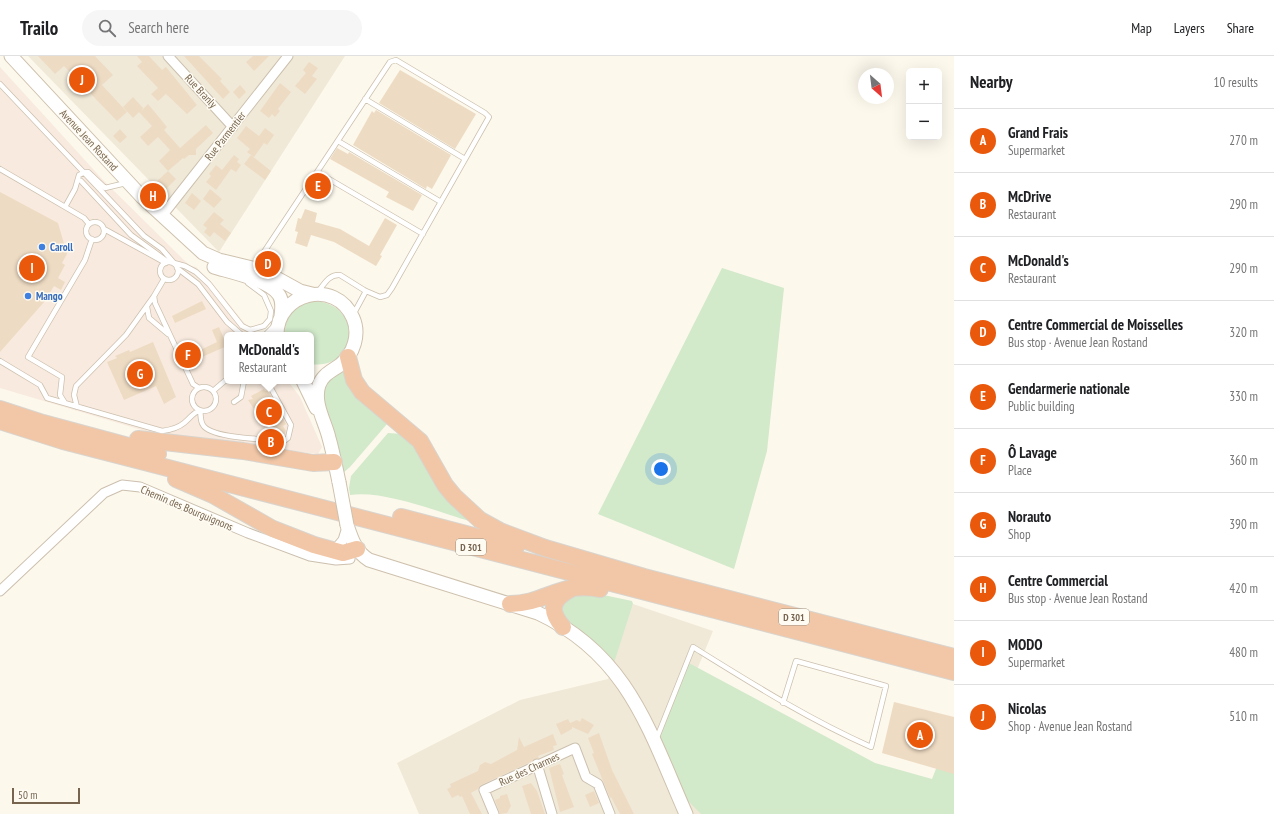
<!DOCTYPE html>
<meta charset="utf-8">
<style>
:root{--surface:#fff;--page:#f6f6f6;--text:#202124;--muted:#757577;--line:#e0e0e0;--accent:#ea580c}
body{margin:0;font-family:"PT Sans Narrow",sans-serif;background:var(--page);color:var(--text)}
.controls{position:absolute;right:12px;top:12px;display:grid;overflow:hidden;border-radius:6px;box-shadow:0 4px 16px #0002}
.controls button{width:36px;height:36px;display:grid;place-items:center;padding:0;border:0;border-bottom:1px solid var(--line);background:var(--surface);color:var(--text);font:20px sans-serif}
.compass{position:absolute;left:858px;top:12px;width:36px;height:36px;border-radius:50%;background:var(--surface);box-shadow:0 4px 16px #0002;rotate:152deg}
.scale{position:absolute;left:12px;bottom:10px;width:68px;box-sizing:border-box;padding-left:4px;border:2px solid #76644f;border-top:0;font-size:11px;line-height:14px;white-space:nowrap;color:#76644f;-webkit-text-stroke:3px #fefbf3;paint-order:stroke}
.you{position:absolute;left:661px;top:413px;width:14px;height:14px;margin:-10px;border:3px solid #fff;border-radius:50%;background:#1a73e8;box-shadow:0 0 0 6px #1a73e833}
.badge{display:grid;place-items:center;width:26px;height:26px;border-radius:50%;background:var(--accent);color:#fff;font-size:13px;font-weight:700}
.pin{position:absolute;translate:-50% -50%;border:2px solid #fff;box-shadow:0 1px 4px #0006}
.popup{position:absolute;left:224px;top:276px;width:90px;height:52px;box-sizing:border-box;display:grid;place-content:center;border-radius:6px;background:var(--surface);filter:drop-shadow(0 1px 3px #0005);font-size:13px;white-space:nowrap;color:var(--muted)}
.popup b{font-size:15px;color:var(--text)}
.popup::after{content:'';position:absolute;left:50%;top:100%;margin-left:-8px;border:8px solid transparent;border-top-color:var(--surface)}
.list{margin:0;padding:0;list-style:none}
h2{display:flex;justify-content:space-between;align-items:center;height:52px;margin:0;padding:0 16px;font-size:17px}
h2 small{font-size:13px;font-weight:400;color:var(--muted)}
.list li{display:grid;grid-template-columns:26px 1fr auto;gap:12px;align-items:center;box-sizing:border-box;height:64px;padding:0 16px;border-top:1px solid var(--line)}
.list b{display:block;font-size:15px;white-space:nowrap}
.list p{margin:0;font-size:13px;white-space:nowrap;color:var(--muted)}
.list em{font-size:13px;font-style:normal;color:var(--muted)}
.icon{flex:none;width:22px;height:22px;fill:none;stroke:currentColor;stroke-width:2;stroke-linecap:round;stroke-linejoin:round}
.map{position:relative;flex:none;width:954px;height:758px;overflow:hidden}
header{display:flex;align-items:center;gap:24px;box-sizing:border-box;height:56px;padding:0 20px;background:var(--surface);border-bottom:1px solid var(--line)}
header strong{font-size:19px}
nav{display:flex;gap:22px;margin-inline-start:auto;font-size:14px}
.search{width:280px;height:36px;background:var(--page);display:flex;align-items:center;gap:10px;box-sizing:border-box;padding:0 14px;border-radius:22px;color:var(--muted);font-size:15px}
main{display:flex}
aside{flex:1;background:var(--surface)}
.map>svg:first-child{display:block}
</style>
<header>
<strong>Trailo</strong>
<div class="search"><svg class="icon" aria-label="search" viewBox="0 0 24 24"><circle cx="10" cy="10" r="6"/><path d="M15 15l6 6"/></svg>Search here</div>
<nav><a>Map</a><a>Layers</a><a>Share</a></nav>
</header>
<main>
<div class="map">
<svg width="954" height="758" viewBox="0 0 954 758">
<rect width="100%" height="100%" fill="#fcf8ec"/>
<path fill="#f0e9d8" d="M28,0H345L219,196Z
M633,548L713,575L665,691L703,758H419L397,707L520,644L608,623Z"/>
<path fill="#f8eade" d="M0,11L103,124L190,210L196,211L213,228L246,269L248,279H227V325H288L300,341L322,391L318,398L162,380L0,332Z"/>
<path fill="#d2e9ca" d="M722,212L784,232L767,395L734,513L598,458Z
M314,245C365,248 357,315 311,308V279H285C284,260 297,249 314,245Z
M345,313L387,368L350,411L343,417L321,334L324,326Z
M388,377L402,378L411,383L469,465C436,455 383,434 350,439L349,432L351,420Z
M594,537L632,545L633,548L613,610L561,563L559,549L572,538Z
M687,606L875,707L932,723L954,667V758H701L674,731L655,686Z"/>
<path fill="#eedbc3" d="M38,0H95L113,19L102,29L127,56L117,65L64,10L55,18Z
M137,0H149L162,14L166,11L197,49L187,58L166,38L158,45L151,38L158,32L137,10L142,6Z
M184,0H199L222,23L220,25L230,36L223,43Z
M253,0H269L254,15L246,6Z
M309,6L318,12L312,20L317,23L305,38L295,30L306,17L303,14Z
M400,14L476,58L455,93L379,47Z
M280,27L291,36L278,53L280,55L275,61L272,58L269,62L260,55Z
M240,29L246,36L239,43L233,36Z
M133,41L143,52L141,55L148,48L158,60L167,71L164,74L180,92L206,69L213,77L196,93V99H189L184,103L183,102L168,115L159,105L170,94L158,81L148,90L140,81L152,70L139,56L133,62L123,51Z
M376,54L451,99L432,133L427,130L426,133L353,89L372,55L374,57Z
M246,70L259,80L265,72L274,79L267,89L264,87L254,101L247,96L250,93L237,82Z
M120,73L127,81L120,87L113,80Z
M337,92L348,98L349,96L422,139L413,155L386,141L389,136L330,103Z
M234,99L239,103L237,106L241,109L236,116L231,113L216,134L206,126L211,120L209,118L216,109L222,114Z
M251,99L271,115L265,124L244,108Z
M168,115L176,123L165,134L157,125Z
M210,133L222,143L214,152L203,143Z
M0,136L58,167L67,198L62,207L65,209L58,222L65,226L61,234L54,230L45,245L0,296Z
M192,137L201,145L194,154L185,147Z
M305,153L317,157L315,166L340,173L369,190L385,162L397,169L380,199L382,200L376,210L334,186L311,179L307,191L295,187L298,176L295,175L298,162L301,163Z
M214,156L224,164L220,168L231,177L225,185L214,176L210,181L204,176L207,172L203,169Z
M202,245L206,253L175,267L172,260Z
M219,271L227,290L195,304L197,308L190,312L180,290L187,286L192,298L217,286L212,274Z
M153,286L176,341L164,348L156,330L124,344L107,306L117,302L115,300L129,294L130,296Z
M264,333L265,335L268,334L286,368L283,370L286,375L283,381H281L277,374L270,377L248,344L253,343L251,340Z
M894,646L954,661V718L882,697Z
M582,662L594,669L588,678L572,671V673L561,679L556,668L568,663L570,667L577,664L580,666Z
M599,677L612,714L634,758H620L611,741L610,742L592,698L594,697L588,682Z
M553,678L557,689L553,690L554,694L538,700L539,702L481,729L478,733L471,737L482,758H470L462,740L460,741L458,739L452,742L447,733L451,731L450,728L478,715L480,709L485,706L491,708L517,694L519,681L524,691Z
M560,708L564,718L562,719L574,751L560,756L549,712Z
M531,727L537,735L545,758H531L522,730Z
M594,735L599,747L590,751L585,739Z
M507,738L511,750L507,757L500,758L495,744L500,742V740Z"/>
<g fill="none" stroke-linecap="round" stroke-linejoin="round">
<g stroke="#ccc0af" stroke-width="6">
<path id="lane" d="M0,28L144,180L162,193L174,207L185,210L196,216L209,228L242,270L250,274L264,270L270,263L271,255L264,239L248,227
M365,43L465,103
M338,85L441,146
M0,113L84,162L89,168
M317,116L423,178
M81,125L131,179L168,206
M65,151L75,133L79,119L85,116H88L105,132L126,127
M86 175a9 9 0 1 1 18 0a9 9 0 1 1-18 0Z
M104,173L166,207
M262,199L390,6L396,4L485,57L489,61L392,232L387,239L380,241L366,235
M160 215a9 9 0 1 1 18 0a9 9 0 1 1-18 0Z
M177,212L198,228L227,266L242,279
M164,223L154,240L155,247L193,328L199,332
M318,236C324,228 329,218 340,219L364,234L366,235L353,259
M147,251L149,262L168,278
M265,279L275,269
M0,305L40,329L47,342L162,375C170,374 178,372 184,367C190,362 193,357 200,354C201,359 200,365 203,369C211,383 269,383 284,385L288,382L291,369L267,325
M192 343a12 12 0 1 1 24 0a12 12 0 1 1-24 0Z
M213,335L227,323
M234,346L241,341L244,325
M65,347L60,339L62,321L28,301L85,204L92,183
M77,351L74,339L76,330L126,279L154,240
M656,684L693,591C751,627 808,663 871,691L886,630L796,605L783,647"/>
</g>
<g stroke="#ccc0af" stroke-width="11">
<path id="street" d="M168,0L233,71
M162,160L288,0
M332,497L343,484L347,471
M0,535L104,437L122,429L140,431L248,477L310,500L336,504L350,503
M537,708L552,758
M494,758L484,734L575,692L586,721L598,728L610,758"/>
</g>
<g stroke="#cec1ad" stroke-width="15">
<path id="secondary" d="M11,0L142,141L203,197L219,204L256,213L271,219L300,235L312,238
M214,211C230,216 270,224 279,239C283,245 282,253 281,260
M277,279C277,236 336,222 353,262C360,278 354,298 340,309C332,315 323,318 319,329C313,347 325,365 329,382C333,396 336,412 339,426
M303,325L316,352
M347,469C352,484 356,496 369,504L538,557C628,599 649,674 686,758"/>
</g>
<g stroke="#d9d4ce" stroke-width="18">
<path id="highway" d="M348,301L354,324L362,336L420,385L445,429L454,440L480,464L500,475L545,492L644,521L954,601
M0,353L43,367L158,398
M0,365L63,385L164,411L954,616
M138,383L243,395L313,407L334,406
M176,423L213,439L273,473L314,489L343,497L357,493
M401,461L516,491
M510,548C545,548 560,525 600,533
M563,571C548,554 552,543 571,533"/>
</g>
<use href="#lane" stroke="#fff" stroke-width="4.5"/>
<use href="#street" stroke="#fff" stroke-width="9"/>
<use href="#secondary" stroke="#fff" stroke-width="13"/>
<use href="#highway" stroke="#f1c7a7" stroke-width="16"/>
<g stroke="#cec1ad" stroke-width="15" stroke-linecap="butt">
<path id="secondary-bridge" d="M339,426L347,469"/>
</g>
<use href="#secondary-bridge" stroke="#fff" stroke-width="13"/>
</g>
<g fill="#3f7fe0" stroke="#fefbf3" stroke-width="1.5">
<circle cx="42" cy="191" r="4"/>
<circle cx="28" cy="240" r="4"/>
</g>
<g text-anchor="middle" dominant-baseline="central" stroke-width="3" stroke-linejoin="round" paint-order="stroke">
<g fill="#fefbf3" stroke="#9f9180" stroke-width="1">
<rect x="456" y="483" width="30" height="16" rx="3"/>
<rect x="779" y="553" width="30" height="16" rx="3"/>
</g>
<g font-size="10" font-weight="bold" fill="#76644f">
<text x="471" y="491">D 301</text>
<text x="794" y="561">D 301</text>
</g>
<g font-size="11" fill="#76644f" stroke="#fefbf3">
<text transform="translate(201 35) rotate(47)">Rue Branly</text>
<text transform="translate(225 80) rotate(-52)">Rue Parmentier</text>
<text transform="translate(89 84) rotate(47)">Avenue Jean Rostand</text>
<text transform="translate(187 452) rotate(23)">Chemin des Bourguignons</text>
<text transform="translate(529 713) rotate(-25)">Rue des Charmes</text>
</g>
<g font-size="11" font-weight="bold" fill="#366cbe" stroke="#fefbf3" text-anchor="start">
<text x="50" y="191">Caroll</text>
<text x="36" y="240">Mango</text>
</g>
</g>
</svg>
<div class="controls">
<button>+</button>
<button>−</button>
</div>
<svg class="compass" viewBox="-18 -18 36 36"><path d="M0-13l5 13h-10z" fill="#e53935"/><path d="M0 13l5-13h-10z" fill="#757577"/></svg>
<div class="scale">50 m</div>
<div class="you"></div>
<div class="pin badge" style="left:920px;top:679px">A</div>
<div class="pin badge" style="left:271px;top:386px">B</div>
<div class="pin badge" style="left:269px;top:356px">C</div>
<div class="popup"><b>McDonald's</b>Restaurant</div>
<div class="pin badge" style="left:268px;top:208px">D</div>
<div class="pin badge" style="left:318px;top:130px">E</div>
<div class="pin badge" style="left:188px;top:299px">F</div>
<div class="pin badge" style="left:140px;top:318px">G</div>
<div class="pin badge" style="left:153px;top:140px">H</div>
<div class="pin badge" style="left:32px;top:212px">I</div>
<div class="pin badge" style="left:82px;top:24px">J</div>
</div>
<aside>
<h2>Nearby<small>10 results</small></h2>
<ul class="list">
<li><span class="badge">A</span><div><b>Grand Frais</b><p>Supermarket</p></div><em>270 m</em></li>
<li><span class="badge">B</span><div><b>McDrive</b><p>Restaurant</p></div><em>290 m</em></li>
<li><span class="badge">C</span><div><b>McDonald's</b><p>Restaurant</p></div><em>290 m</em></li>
<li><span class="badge">D</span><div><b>Centre Commercial de Moisselles</b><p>Bus stop · Avenue Jean Rostand</p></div><em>320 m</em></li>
<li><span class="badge">E</span><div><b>Gendarmerie nationale</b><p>Public building</p></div><em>330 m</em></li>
<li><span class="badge">F</span><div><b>Ô Lavage</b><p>Place</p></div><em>360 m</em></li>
<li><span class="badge">G</span><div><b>Norauto</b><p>Shop</p></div><em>390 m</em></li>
<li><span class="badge">H</span><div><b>Centre Commercial</b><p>Bus stop · Avenue Jean Rostand</p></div><em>420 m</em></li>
<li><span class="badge">I</span><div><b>MODO</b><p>Supermarket</p></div><em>480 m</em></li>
<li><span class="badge">J</span><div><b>Nicolas</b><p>Shop · Avenue Jean Rostand</p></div><em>510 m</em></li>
</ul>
</aside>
</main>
